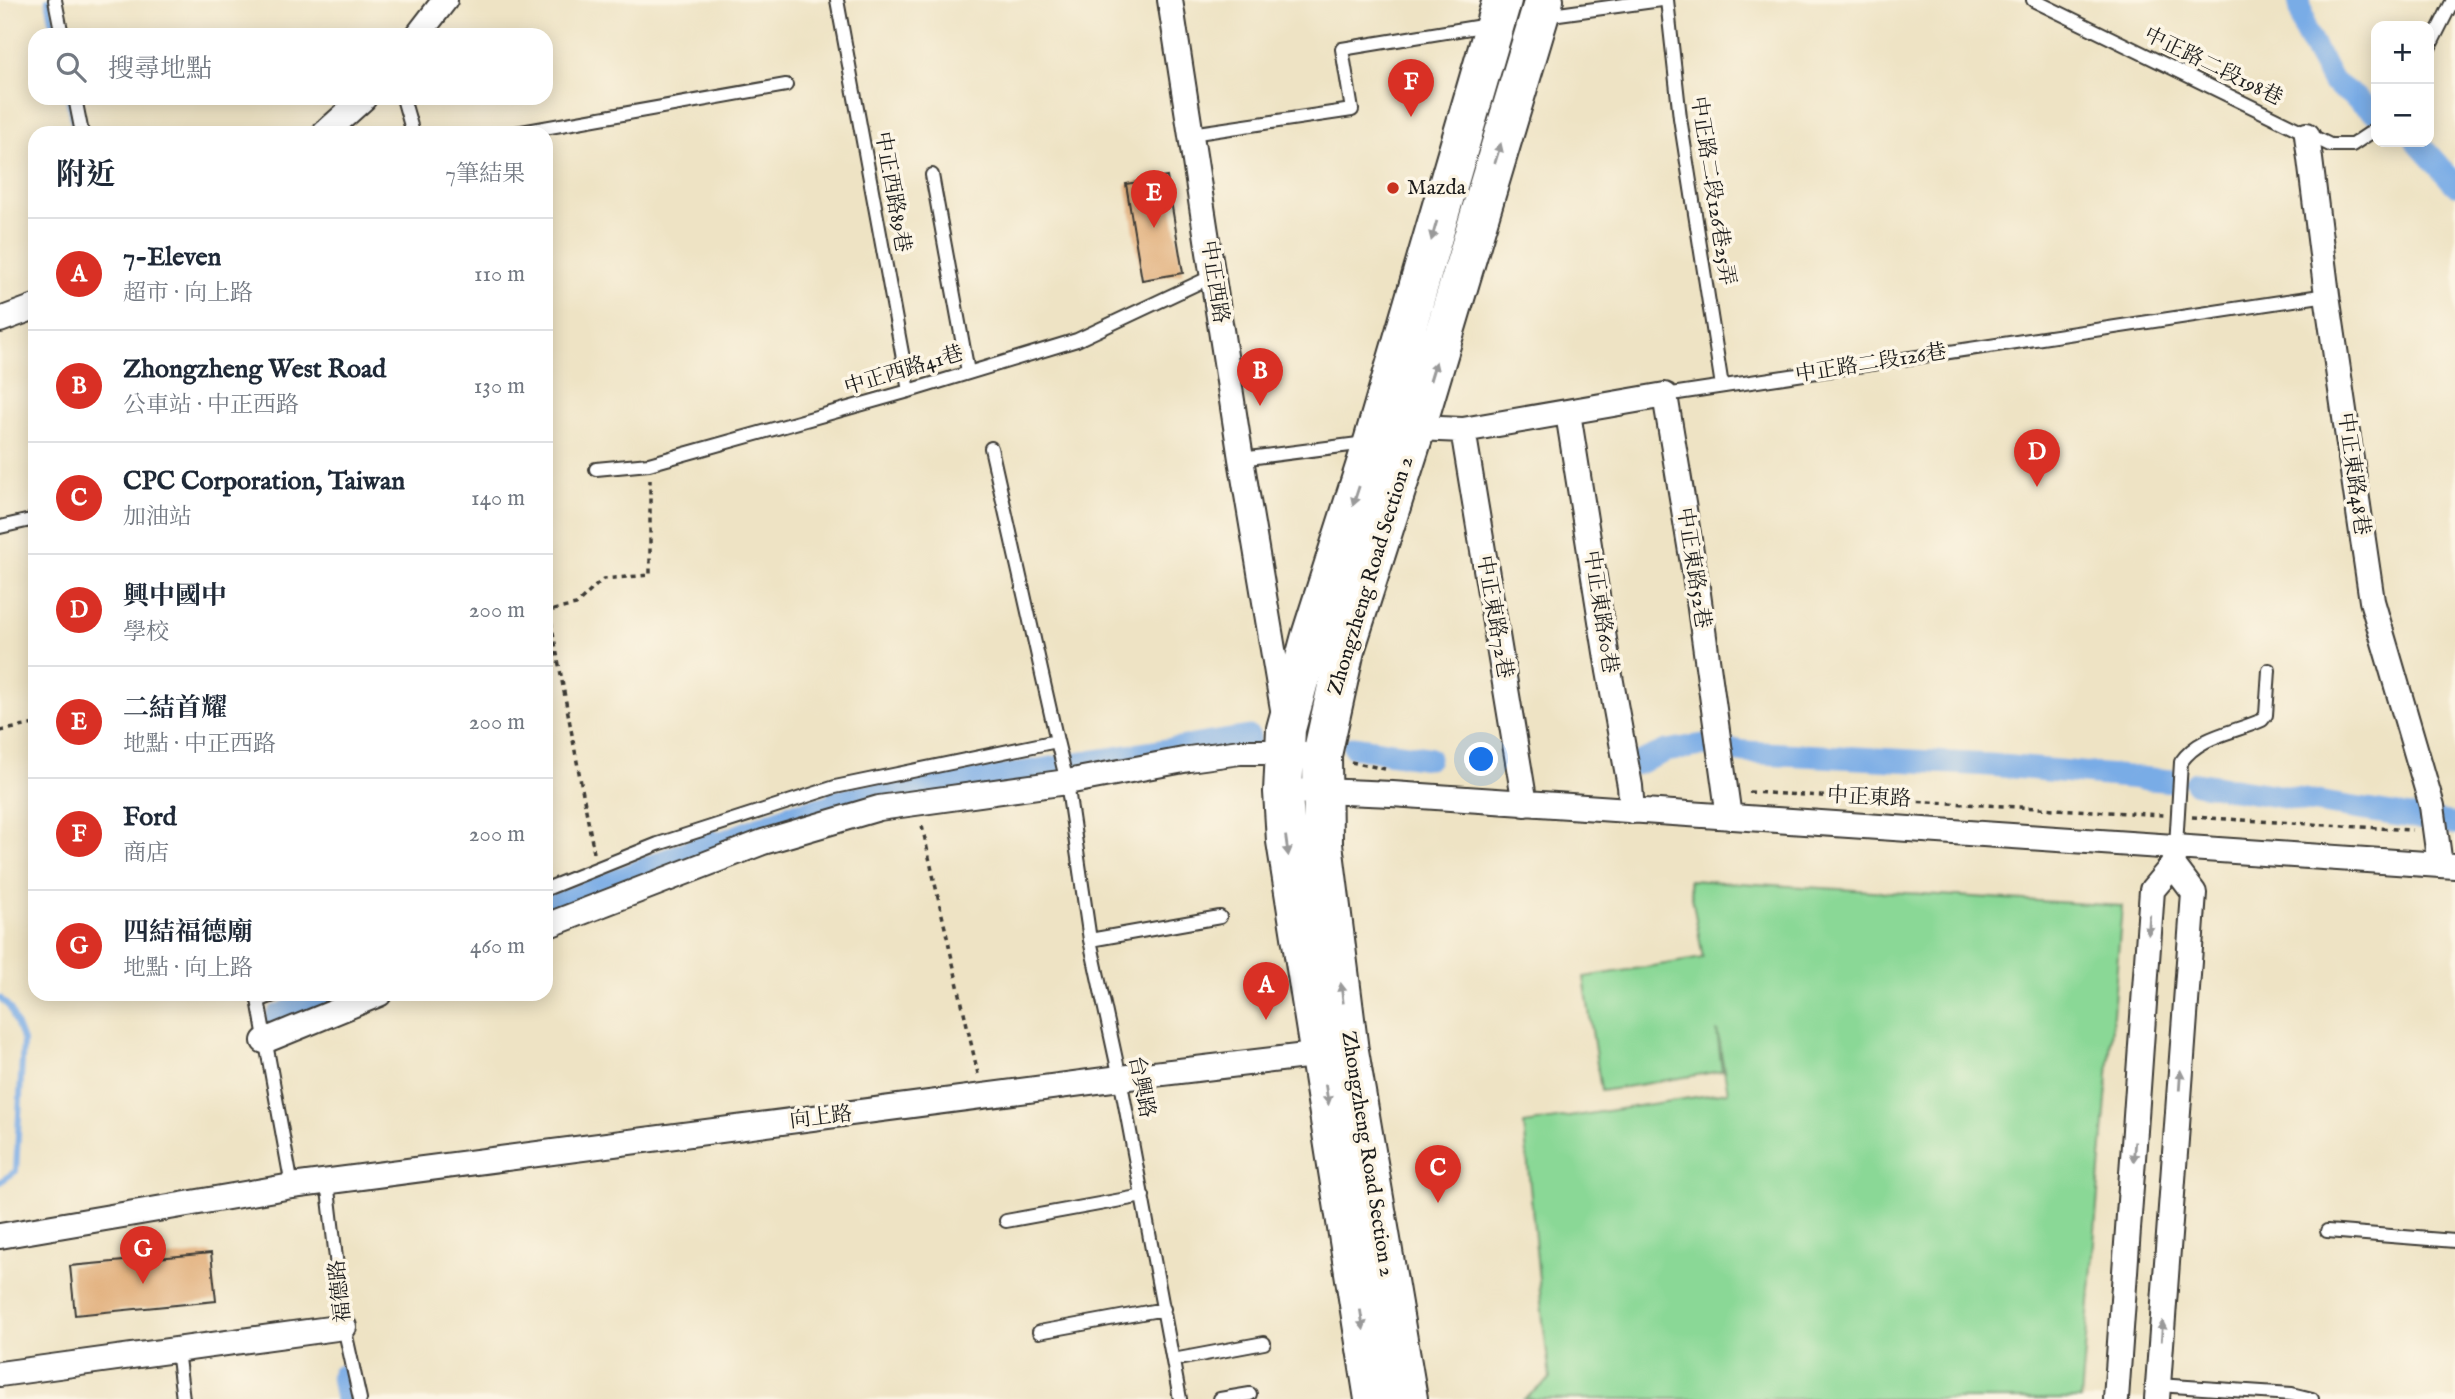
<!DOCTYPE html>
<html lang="zh-TW">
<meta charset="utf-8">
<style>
:root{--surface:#fff;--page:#f6f6f7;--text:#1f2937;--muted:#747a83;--line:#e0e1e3;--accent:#d93025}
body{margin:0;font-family:"IM FELL English","Noto Serif TC",serif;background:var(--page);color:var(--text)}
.controls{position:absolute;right:21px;top:21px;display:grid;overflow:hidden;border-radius:14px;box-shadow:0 4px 18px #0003}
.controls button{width:63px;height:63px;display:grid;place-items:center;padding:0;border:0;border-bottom:2px solid var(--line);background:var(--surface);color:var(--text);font:35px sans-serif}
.you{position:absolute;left:1482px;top:760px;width:24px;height:24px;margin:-18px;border:5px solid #fff;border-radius:50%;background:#1a73e8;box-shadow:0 0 0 10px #1a73e833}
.badge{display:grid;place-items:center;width:46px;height:46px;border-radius:50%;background:var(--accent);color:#fff;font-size:23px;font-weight:700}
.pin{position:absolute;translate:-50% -58px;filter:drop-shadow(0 2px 4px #0008)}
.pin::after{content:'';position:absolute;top:37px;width:24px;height:21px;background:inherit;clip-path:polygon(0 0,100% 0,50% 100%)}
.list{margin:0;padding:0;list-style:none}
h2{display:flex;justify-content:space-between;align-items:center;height:91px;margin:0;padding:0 28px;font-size:30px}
h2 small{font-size:23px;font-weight:400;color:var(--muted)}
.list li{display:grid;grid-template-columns:46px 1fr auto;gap:21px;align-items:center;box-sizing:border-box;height:112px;padding:0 28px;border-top:2px solid var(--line)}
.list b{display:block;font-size:26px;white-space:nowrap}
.list p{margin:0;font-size:23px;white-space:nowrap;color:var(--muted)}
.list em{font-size:23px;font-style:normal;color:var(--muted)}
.icon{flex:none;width:38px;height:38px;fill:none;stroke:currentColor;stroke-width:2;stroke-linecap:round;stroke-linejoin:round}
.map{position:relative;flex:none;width:2455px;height:1399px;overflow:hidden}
.search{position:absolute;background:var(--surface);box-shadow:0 4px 18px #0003;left:28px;top:28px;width:525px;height:77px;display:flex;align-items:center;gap:18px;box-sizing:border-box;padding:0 24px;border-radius:21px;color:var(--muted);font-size:26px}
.panel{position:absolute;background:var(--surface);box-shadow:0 4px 18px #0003;left:28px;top:126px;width:525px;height:875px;border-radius:21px}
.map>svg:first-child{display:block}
</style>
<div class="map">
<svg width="2455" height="1399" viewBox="0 0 2455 1399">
<rect width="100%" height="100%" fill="#fcf5e5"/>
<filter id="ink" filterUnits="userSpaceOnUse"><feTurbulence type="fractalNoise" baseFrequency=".0143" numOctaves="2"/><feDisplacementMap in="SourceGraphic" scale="14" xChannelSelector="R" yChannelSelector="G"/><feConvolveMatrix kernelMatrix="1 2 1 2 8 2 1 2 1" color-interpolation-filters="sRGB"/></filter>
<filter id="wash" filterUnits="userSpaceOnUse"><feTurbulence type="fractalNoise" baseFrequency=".00686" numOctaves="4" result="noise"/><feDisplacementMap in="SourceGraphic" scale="28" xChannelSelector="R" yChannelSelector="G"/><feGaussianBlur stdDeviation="1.57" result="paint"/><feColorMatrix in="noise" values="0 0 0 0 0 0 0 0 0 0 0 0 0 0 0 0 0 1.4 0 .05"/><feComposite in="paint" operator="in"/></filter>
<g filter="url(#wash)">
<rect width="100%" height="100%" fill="#eee3c4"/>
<path fill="#8ad896" stroke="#537a59" stroke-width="2" d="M1689,880L2122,906L2081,1399H1524L1550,1379L1542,1312L1524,1124L1728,1092L1717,1031L1722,1071L1601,1091L1584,977L1703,958Z"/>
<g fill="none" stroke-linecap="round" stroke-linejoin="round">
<path stroke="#79ace6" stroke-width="6" d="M48,0L55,35
M68,98L75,133
M830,794L909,779L917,782L1050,762L1051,768
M546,899L713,832
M0,998L10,1008L23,1041L16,1171L0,1182
M276,1019L272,1009L308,994"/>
<path stroke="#79ace6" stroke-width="23" d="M2299,0L2305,31L2332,81L2376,113
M2417,142L2455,184
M1354,747L1428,758
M1636,764L1666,751L1703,745L1745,752L1990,765L2173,781
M2196,783L2455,824
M546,912L791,815L878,795L1249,737
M278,1025L276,1019L340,994
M342,1376L346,1399"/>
</g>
<g id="blocks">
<path fill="#e0ab76" d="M1167,177L1183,273L1142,280L1126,184Z
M211,1253L216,1301L75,1315L70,1266Z"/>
</g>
</g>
<g filter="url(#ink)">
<use href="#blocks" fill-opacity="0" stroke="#3c3a35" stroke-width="2"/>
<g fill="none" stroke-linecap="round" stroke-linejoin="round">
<g stroke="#3c3a35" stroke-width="16">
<path id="lane" d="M55,0L62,35
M837,0L909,391
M1667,0L1680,118L1722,386
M2033,0L2330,145H2352L2376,129
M1544,16L1661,0
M2429,48L2453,0
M75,98L82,133
M403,98L413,133
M516,133L786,85
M1191,134L1352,110L1342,49L1488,25
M932,175L968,372
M1665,395L2327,295
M1241,459L1366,443
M596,469L649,464L909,391L1077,340L1213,276
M0,527L35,519
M1057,741L1067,782L1090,940L1120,1078L1180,1399
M2176,846L2181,762C2200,735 2234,733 2262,720L2266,715L2269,670
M546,889L658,844L835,787L1057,741L991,448
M1090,940L1220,917
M257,994L292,1186
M258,1001L276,994
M327,1181L344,1327L360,1399
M1006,1221L1143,1196
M2327,1231L2455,1241
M1039,1332L1164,1309
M177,1350L183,1399
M1173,1360L1264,1343
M2158,1385L2292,1394L2312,1399
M1220,1399L1250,1394"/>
</g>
<g stroke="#3c3a35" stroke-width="28">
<path id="street" d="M1170,0L1241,459L1284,715
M418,35L445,0
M325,133L364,98
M2307,135L2327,295L2372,601L2432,806L2440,865
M0,320L35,307
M1568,413L1609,671L1630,786L1632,811
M1416,428L1463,430L1665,395L1698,594L1729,817
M1463,430L1525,804
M1283,792L1321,791L1392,794L2455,866
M546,926L763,842L879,808L1067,782L1189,759L1240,752H1297
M264,1041L379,994
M0,1236L292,1186L1120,1078L1331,1053
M0,1374L344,1327
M2116,1399L2152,890L2173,865L2176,846
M2157,1399L2194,893L2173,865"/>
</g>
<g stroke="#3c3a35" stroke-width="42">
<path id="primary" d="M1374,1399L1286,841L1283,792L1286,729L1311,636L1373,442L1502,0
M1408,1399L1349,1051L1323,844L1322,755L1345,650L1416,428L1544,0"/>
</g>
<path stroke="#3c3a35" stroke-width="3.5" stroke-dasharray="5 5" stroke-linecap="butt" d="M0,731L35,724
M1351,762L1385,769
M1749,792L2164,815
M2192,817L2412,830
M922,826L978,1074
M594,853L549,611L576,605L603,579L650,575V480"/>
<use href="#lane" stroke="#fff" stroke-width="12"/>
<use href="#street" stroke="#fff" stroke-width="24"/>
<use href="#primary" stroke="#fff" stroke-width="38"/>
</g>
<defs><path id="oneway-solid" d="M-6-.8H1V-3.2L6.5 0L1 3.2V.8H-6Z" transform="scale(1.75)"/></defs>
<g fill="#999">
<use href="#oneway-solid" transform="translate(1498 153) rotate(-73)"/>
<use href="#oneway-solid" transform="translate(1434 231) rotate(106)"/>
<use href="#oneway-solid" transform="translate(1433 371) rotate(-73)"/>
<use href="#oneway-solid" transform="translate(1356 496) rotate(108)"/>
<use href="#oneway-solid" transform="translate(1287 846) rotate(82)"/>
<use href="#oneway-solid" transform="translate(2149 925) rotate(94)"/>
<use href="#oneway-solid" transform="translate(1342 993) rotate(-97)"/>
<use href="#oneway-solid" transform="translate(2180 1080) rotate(-86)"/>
<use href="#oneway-solid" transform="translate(1327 1095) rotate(81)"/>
<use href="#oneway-solid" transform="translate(2134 1152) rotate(94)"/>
<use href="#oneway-solid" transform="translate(1362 1320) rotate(81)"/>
<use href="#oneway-solid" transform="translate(2162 1331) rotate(-86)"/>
</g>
</g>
<circle fill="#c8321e" stroke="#fcf5e5" stroke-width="2.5" cx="1393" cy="188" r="7"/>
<g text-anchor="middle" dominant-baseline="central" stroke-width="7" stroke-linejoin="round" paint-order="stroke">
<g font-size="21" fill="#1c1c1c" stroke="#fcf5e5">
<text transform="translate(2213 67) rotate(26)">中正路二段198巷</text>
<text transform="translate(1712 191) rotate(81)">中正路二段126巷25弄</text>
<text transform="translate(892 192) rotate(80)">中正西路89巷</text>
<text transform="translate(1214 282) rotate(81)">中正西路</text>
<text transform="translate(1871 364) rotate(-9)">中正路二段126巷</text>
<text transform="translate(904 371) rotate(-17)">中正西路41巷</text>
<text transform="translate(2353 474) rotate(82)">中正東路48巷</text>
<text transform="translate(1693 568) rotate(81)">中正東路52巷</text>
<text transform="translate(1371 576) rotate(-73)">Zhongzheng Road Section 2</text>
<text transform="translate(1600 612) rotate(81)">中正東路60巷</text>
<text transform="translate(1494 617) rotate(80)">中正東路72巷</text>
<text transform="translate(1869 798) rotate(3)">中正東路</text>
<text transform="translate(1141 1087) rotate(79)">台興路</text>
<text transform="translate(821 1118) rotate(-7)">向上路</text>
<text transform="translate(1367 1154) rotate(81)">Zhongzheng Road Section 2</text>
<text transform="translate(341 1291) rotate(-96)">福德路</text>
</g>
<g font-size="21" fill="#1c1c1c" stroke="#fcf5e5" text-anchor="start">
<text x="1407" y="188">Mazda</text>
</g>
</g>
</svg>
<div class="controls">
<button>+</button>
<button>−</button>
</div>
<div class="you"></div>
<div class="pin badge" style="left:1266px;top:1020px">A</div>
<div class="pin badge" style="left:1260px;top:406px">B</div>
<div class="pin badge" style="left:1438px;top:1203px">C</div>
<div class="pin badge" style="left:2037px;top:487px">D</div>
<div class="pin badge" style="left:1154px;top:228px">E</div>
<div class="pin badge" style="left:1411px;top:117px">F</div>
<div class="pin badge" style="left:143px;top:1284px">G</div>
<div class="search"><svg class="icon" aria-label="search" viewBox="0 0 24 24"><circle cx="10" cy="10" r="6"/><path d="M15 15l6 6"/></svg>搜尋地點</div>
<section class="panel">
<h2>附近<small>7筆結果</small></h2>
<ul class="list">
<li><span class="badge">A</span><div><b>7-Eleven</b><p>超市 · 向上路</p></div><em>110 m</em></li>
<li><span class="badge">B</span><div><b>Zhongzheng West Road</b><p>公車站 · 中正西路</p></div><em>130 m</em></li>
<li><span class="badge">C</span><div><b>CPC Corporation, Taiwan</b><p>加油站</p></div><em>140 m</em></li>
<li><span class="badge">D</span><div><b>興中國中</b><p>學校</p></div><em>200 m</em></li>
<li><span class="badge">E</span><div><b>二結首耀</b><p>地點 · 中正西路</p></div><em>200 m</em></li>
<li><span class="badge">F</span><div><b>Ford</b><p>商店</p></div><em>200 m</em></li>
<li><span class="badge">G</span><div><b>四結福德廟</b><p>地點 · 向上路</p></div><em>460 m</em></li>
</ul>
</section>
</div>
